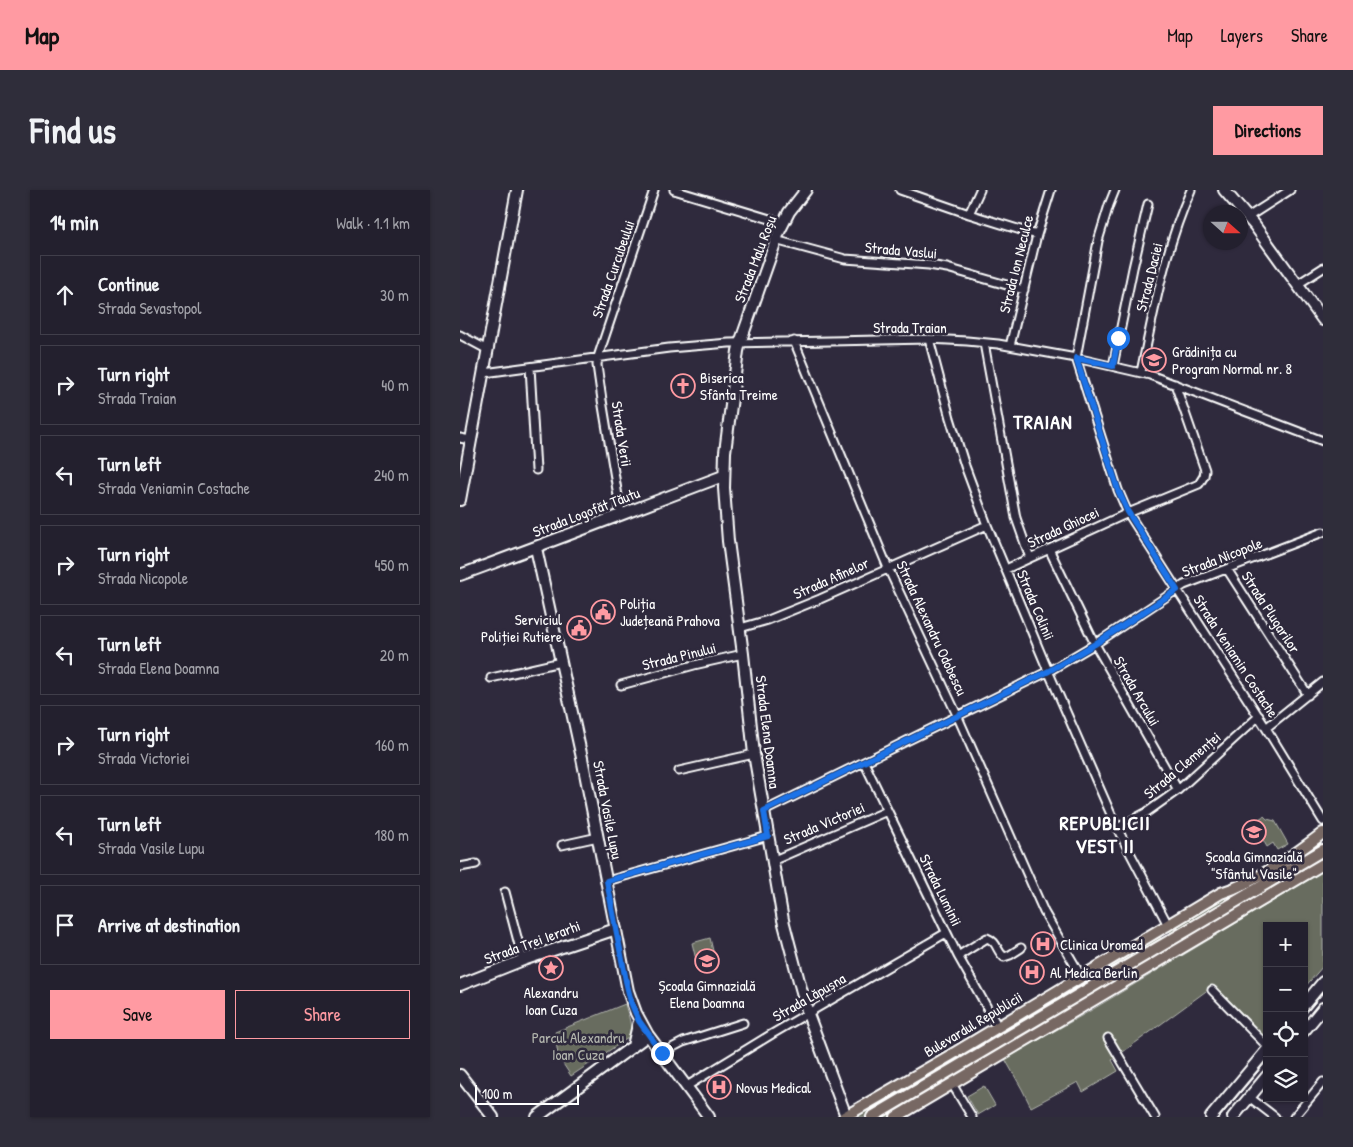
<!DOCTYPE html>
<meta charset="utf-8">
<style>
:root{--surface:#23202e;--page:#2f2d3a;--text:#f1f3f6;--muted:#a3a3aa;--line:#403e4a;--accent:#ff9aa2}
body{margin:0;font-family:"Patrick Hand",sans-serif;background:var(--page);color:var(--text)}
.controls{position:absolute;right:15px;bottom:15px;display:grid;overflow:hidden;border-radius:0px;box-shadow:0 1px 4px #0004}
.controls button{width:45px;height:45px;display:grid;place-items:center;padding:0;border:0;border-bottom:1px solid var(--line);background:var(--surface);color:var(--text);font:25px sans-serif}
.compass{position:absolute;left:743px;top:15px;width:45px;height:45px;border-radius:50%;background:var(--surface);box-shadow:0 1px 4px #0004;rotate:111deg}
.scale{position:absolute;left:15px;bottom:12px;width:104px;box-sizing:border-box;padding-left:5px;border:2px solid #fff;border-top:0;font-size:14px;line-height:18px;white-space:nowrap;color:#fff;-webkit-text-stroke:4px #2f2a3d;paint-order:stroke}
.stop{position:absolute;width:15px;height:15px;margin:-11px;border:4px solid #1a73e8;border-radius:50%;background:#fff}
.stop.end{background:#1a73e8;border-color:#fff;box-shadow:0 1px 5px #0008}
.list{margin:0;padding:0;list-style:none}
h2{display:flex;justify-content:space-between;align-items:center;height:65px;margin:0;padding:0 20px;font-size:21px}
h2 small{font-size:16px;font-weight:400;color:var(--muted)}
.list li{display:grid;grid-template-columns:32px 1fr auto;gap:15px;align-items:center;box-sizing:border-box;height:80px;margin:0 10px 10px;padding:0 10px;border:1px solid var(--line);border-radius:0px}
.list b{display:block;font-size:19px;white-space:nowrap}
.list p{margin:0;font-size:16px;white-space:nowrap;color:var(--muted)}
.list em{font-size:16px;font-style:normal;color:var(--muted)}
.actions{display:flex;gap:10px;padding:15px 20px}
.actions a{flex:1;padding:11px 0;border:1px solid var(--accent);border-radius:0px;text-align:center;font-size:18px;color:var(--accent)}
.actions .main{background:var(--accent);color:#111}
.icon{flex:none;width:28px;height:28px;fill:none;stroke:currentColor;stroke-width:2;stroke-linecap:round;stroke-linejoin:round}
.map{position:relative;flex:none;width:863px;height:927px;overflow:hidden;border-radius:0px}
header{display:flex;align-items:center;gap:30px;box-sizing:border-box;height:70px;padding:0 25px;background:var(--accent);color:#111}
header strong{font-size:24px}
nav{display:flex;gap:28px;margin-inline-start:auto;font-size:18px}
.intro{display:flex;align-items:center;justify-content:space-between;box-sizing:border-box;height:120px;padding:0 30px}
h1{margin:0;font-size:35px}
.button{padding:12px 22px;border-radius:0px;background:var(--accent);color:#111;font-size:18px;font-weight:700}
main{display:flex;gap:30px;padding:0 30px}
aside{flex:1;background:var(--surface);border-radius:0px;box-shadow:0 1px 4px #0004}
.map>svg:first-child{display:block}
</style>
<header>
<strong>Map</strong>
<nav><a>Map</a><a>Layers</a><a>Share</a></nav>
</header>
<div class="intro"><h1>Find us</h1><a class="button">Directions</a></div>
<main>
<aside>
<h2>14 min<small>Walk · 1.1 km</small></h2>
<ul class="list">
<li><svg class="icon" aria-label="ahead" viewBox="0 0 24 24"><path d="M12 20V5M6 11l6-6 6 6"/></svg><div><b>Continue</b><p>Strada Sevastopol</p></div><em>30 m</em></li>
<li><svg class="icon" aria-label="right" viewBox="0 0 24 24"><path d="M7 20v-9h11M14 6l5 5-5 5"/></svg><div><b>Turn right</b><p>Strada Traian</p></div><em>40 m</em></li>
<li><svg class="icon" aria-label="left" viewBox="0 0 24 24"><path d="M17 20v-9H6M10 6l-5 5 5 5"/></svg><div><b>Turn left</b><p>Strada Veniamin Costache</p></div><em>240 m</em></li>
<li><svg class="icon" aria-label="right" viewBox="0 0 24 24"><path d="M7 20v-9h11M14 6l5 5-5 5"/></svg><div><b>Turn right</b><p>Strada Nicopole</p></div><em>450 m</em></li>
<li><svg class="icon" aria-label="left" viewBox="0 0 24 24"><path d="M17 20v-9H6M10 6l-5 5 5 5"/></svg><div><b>Turn left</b><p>Strada Elena Doamna</p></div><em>20 m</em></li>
<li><svg class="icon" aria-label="right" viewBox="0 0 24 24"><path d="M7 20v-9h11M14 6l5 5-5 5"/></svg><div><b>Turn right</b><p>Strada Victoriei</p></div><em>160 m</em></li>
<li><svg class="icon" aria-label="left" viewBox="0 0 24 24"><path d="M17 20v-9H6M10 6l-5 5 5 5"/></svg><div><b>Turn left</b><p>Strada Vasile Lupu</p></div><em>180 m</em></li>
<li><svg class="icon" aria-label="arrive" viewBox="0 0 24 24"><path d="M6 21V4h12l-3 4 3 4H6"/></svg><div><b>Arrive at destination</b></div></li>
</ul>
<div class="actions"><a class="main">Save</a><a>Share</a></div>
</aside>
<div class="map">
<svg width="863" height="927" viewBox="0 0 863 927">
<rect width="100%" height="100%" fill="#2f2a3d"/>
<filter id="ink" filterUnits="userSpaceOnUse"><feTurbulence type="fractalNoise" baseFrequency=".02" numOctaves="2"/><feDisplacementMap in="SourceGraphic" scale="10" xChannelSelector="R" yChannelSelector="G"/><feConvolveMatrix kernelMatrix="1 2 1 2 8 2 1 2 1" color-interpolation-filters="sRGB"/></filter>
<g filter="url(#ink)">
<path fill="#676c5e" stroke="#b3b6ae" d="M804,626L807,629L815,631L828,654L817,660L813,653L807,657L793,632Z
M844,664L845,667L712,745L709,740L753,713L786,698Z
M848,672L851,678L719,756L716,752Z
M863,681V776L844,798V736H807V842L803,847L753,796L652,870L658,881L623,902L618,892L571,917L562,899L545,869L630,821Z
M698,743L701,748L498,869L496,864Z
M250,748L257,778L239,782L232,753Z
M705,756L707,761L506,880L503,875Z
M165,814C168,827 174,835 168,848L111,886L98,866L95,842Z
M490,869L493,874L406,927H392Z
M496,881L499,886L430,927H417Z
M524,896L535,915L518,925L507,906Z"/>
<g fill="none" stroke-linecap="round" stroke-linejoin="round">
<g stroke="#fff" stroke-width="11">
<path id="street" d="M214,0L323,33
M440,0L509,24L577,45
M655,0L649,15L638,51L616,168L658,300L668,323L806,538L863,631
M509,24L520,0
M788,27L830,0
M315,50L385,69L469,75L487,78L564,100
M838,94L863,78
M0,145L28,160
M469,149L490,228L505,276L527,335L586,476L657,638L708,735
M334,151L428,378L497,525L584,722L621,786
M524,153L556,328L570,368
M550,156L577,45L591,0
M653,176L673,78L688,14
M70,177L76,280
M681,182C694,120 705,58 731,0
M24,183L209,158L269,153L469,149L507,151L538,154L616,168L690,185L863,251
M0,248L10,250
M161,324L142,210L137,175L138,167L194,0
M589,359L635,454L718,600
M546,379L668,323L739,294L744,286L745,280L715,194
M767,379L848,505
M280,438L308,430L360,409L527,335
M31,488L101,472
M161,495L234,475L283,464
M806,538L863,492
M404,572L498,766L538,837
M219,581L294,564
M304,621L589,481L635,454L724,395L863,342
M657,638L687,622L718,600L799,526
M102,655L138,647
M312,671L427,621
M0,677L16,674
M147,691L308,646
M45,702L63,770
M498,766L527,748C538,752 536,761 544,767L550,765L561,758
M752,800L807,856
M648,848L695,927
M202,863L223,852L283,833
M492,894L512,927
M227,896L312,844L486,743
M789,907L815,927
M834,927L863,892"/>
</g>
<g stroke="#fff" stroke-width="14">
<path id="secondary" d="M346,0L329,22L319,42L280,153L278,161L265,262L264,298L268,351L283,464L294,564L323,730L339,791L348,824L386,926
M764,0L795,36L863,130
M0,310L57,0
M76,358L122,568L168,801L176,823L188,845L249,927
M0,385C88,353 175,319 263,286
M0,795L63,770L156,739
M844,815L863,792
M844,841L863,818
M173,856L179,831
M0,885L33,927
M77,927L188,845
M751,927L807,860
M773,927L807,886"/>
</g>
<g stroke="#fff" stroke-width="14">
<path id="primary" d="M384,927L491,865L761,703C798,691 833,666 863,643
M412,927L863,660
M436,927L863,674"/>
</g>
<use href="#street" stroke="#2f2a3d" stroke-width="7"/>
<use href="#secondary" stroke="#2f2a3d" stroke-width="10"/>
<use href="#primary" stroke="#776864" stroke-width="10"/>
<path stroke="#fff" stroke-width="1" d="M844,826L863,803
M760,927L807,871"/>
</g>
</g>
<g fill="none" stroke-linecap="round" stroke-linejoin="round" filter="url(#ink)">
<path stroke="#1a73e8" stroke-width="6" d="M202,863L179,831L171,812L166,791L147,691L308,646L304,621L589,481L635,454L717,400L668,322L658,300L616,168L653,176L658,148"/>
</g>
<defs>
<g id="school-ring" transform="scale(1.25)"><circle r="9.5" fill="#2f2a3d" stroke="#ff9aa2" stroke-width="1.5"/><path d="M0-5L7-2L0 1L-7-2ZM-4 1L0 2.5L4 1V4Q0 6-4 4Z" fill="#ff9aa2"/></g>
<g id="church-ring" transform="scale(1.25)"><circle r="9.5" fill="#2f2a3d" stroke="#ff9aa2" stroke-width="1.5"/><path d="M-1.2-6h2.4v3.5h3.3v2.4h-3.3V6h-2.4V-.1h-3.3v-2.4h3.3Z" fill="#ff9aa2"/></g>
<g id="civic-ring" transform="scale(1.25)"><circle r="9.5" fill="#2f2a3d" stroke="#ff9aa2" stroke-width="1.5"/><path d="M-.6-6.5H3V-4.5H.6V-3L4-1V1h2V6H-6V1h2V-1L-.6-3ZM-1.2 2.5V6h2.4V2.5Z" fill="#ff9aa2"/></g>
<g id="hospital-ring" transform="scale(1.25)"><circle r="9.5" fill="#2f2a3d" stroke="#ff9aa2" stroke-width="1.5"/><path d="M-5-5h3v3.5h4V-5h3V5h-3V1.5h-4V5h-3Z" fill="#ff9aa2"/></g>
<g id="sight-ring" transform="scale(1.25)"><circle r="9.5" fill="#2f2a3d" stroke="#ff9aa2" stroke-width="1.5"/><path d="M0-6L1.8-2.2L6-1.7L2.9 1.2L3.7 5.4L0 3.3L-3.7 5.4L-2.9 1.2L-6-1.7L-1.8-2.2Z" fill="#ff9aa2"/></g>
</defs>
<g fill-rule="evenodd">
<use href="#school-ring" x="694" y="170"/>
<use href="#church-ring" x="223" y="196"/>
<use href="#civic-ring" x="143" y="422"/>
<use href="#civic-ring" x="119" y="438"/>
<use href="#school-ring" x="794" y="642"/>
<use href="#hospital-ring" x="583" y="754"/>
<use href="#school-ring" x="247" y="771"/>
<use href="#sight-ring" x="91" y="778"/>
<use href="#hospital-ring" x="572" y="782"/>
<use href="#hospital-ring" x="259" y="897"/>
</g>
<g text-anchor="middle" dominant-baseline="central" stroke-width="5" stroke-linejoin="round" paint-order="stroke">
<g font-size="15" fill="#fff" stroke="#2f2a3d">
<text transform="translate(441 60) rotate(5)">Strada Vaslui</text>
<text transform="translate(295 69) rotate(-69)">Strada Malu Roșu</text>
<text transform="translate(556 74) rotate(-76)">Strada Ion Neculce</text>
<text transform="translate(153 79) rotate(-71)">Strada Curcubeului</text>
<text transform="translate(689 87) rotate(-76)">Strada Daciei</text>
<text x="450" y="137">Strada Traian</text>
<text transform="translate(162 244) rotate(81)">Strada Verii</text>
<text transform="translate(126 322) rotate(-21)">Strada Logofăt Tăutu</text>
<text transform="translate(603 337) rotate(-25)">Strada Ghiocei</text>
<text transform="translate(762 367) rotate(-21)">Strada Nicopole</text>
<text transform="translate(371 388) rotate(-24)">Strada Afinelor</text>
<text transform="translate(576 415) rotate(67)">Strada Colinii</text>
<text transform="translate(811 422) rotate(57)">Strada Plugarilor</text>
<text transform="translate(472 438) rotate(65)">Strada Alexandru Odobescu</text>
<text transform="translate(219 466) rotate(-14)">Strada Pinului</text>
<text transform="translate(776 466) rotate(57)">Strada Veniamin Costache</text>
<text transform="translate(677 501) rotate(60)">Strada Arcului</text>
<text transform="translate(308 542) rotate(83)">Strada Elena Doamna</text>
<text transform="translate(722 575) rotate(-40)">Strada Clemenței</text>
<text transform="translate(148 620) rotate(79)">Strada Vasile Lupu</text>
<text transform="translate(364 633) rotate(-23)">Strada Victoriei</text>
<text transform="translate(481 700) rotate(64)">Strada Luminii</text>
<text transform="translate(72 752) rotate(-20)">Strada Trei Ierarhi</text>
<text transform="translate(349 807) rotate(-30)">Strada Lăpușna</text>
<text transform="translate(513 834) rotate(-31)">Bulevardul Republicii</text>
</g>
<g font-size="15" fill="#fff" stroke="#2f2a3d" text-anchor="start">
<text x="712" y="161">Grădinița cu<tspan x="712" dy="17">Program Normal nr. 8</tspan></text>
<text x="240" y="187">Biserica<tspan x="240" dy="17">Sfânta Treime</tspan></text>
<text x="160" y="413">Poliția<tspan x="160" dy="17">Județeană Prahova</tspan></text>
<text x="102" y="429" text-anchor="end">Serviciul<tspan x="102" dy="17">Poliției Rutiere</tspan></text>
<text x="794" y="666" text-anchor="middle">Școala Gimnazială<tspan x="794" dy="17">"Sfântul Vasile"</tspan></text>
<text x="600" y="754">Clinica Uromed</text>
<text x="590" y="782">Al Medica Berlin</text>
<text x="247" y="795" text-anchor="middle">Școala Gimnazială<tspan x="247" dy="17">Elena Doamna</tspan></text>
<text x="91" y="802" text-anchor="middle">Alexandru<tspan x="91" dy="17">Ioan Cuza</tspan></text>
<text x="276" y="897">Novus Medical</text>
</g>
<g font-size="15" fill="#b3b6ae" stroke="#2f2a3d">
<text x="118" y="847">Parcul Alexandru<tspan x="118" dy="17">Ioan Cuza</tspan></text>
</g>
<g font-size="20" font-weight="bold" letter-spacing="1" fill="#fff" stroke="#2f2a3d">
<text x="583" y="231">TRAIAN</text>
<text x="645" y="632">REPUBLICII<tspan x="645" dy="23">VEST II</tspan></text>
</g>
</g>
</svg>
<div class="controls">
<button>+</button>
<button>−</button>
<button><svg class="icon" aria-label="locate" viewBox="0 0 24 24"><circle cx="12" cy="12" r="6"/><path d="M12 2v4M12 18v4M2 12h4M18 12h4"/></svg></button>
<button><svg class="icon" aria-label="layers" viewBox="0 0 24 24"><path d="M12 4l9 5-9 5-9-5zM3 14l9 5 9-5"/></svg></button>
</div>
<svg class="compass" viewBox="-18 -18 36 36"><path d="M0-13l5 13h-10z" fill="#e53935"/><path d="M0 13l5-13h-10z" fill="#a3a3aa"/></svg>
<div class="scale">100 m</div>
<div class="stop" style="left:658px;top:148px"></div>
<div class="stop end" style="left:202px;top:863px"></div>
</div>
</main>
